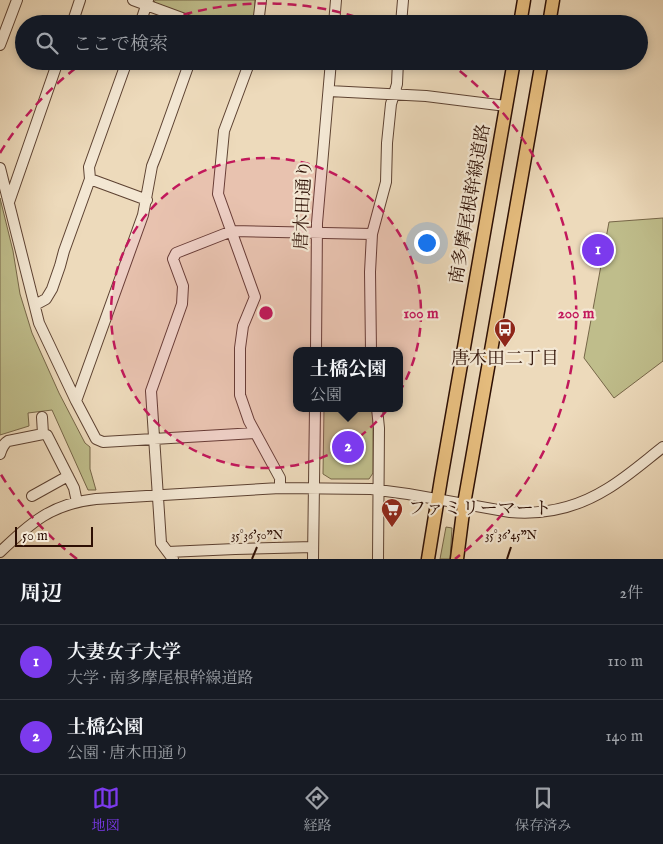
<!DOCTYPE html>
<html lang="ja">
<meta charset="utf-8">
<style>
:root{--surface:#171b24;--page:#242831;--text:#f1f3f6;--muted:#9ea1a6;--line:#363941;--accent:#7c3aed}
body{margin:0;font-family:"IM FELL English","Noto Serif JP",serif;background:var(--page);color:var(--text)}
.scale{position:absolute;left:15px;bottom:12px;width:78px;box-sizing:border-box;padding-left:5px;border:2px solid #2d0f04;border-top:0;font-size:14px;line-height:18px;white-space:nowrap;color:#2d0f04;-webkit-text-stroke:4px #f3e7d3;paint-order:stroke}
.you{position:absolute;left:426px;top:242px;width:18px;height:18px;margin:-12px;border:4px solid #fff;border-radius:50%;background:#1a73e8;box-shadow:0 0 0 8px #1a73e833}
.badge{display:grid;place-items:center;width:32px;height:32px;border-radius:50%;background:var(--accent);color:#fff;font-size:16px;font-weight:700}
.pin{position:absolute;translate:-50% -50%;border:2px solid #fff;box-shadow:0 1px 5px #0006}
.popup{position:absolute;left:293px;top:347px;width:110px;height:65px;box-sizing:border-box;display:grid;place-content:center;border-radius:10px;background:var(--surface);filter:drop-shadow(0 1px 4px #0005);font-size:16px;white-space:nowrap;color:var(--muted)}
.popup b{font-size:19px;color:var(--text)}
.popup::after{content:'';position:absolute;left:50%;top:100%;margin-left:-10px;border:10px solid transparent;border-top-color:var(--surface)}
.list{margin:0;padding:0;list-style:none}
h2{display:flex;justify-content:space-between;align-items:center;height:65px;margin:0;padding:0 20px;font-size:21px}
h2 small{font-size:16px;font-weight:400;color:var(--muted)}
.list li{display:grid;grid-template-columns:32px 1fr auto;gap:15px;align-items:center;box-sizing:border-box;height:75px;padding:0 20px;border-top:1px solid var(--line)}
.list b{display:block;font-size:19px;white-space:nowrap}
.list p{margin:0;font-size:16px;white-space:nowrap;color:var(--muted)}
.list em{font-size:16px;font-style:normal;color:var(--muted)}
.icon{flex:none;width:28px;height:28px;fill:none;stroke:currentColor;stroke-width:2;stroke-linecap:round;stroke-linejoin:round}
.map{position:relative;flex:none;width:663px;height:559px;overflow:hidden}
.search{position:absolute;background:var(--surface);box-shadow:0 2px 8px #0003;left:15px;right:15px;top:15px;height:55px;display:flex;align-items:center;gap:12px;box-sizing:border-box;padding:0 18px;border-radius:28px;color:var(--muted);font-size:19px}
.sheet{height:215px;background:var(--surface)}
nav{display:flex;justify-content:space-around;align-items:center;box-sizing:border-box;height:70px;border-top:1px solid var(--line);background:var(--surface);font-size:14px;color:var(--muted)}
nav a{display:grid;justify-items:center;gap:2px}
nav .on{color:var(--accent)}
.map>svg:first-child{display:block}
</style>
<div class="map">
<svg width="663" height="559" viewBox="0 0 663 559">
<rect width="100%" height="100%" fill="#eddabb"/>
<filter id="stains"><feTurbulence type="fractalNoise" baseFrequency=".004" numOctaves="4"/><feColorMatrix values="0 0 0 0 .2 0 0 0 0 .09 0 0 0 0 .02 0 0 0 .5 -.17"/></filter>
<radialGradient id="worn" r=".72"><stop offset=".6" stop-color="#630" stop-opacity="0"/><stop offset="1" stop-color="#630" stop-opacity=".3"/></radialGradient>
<path fill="#bfbd8b" stroke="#766648" d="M155,0H255L254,24H209L154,3Z
M0,198L13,251L20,294L32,333L59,393L85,443L90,447V469L96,490H88L52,410L28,413L29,426L0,435Z
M663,218V361L614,398L584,358L609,222Z
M324,408H372L373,421V473L369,479H331L323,474Z
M446,527L452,528L450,559H440Z"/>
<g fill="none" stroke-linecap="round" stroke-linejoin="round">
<g stroke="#5d4232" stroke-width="12">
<path id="minor" d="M133,0L198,24
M72,24L80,0
M140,24L148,0
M258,24L261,0
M334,24L336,0
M401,24L403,0
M0,45L17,0
M250,61L224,131L218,194L255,297L243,326L240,348V395L249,421L280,478V488
M329,91L426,96L506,106
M0,168L39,323L76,401L96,439L103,442L255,433
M90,179L147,200
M9,202L58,61
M35,305L46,299L52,289L60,266L64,251L90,179L89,167L127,61
M316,351L317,223L331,61
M371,351L370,272L372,234L386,182L387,143L391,104L397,84L398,61
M76,401L143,215L152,166L156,156L190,61
M377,408L379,428L378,559
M42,417L43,434
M0,454C2,448 3,444 8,441L43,434L47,435L74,488L77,502
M32,496L68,476
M0,552C32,522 51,504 96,499L280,488L371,489L408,494L510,512C544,515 578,507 607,489C627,477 645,461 663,447
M168,552L235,549L313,547
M173,559L161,543L151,391L182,304L183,286L173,259L176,253L232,231L372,234
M313,559L315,408"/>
</g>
<g stroke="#2d0f04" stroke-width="15">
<path id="major" d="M520,24L524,0
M549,24L553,0
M428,559L441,479L514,61
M457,559L464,504L542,61"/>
</g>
<use href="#minor" stroke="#f3e7d3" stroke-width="10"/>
<use href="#major" stroke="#e6bd7e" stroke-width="12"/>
</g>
<path fill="none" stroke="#2d0f04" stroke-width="2" d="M252,559L257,547M507,559L511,547"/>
<circle cx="266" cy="313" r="155" fill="#c2185b" fill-opacity=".12"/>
<g fill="none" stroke="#c2185b" stroke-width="2.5" stroke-dasharray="9 6">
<circle cx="266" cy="313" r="155"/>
<path d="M77 559A310 310 0 0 1 0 473M0 153A310 310 0 0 1 84 62M155 24A310 310 0 0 1 377 24M448 62A310 310 0 0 1 455 559"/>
</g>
<defs>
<g id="bus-pin" transform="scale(1.125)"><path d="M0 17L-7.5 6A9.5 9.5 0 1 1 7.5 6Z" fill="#8f2418" stroke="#f3e7d3"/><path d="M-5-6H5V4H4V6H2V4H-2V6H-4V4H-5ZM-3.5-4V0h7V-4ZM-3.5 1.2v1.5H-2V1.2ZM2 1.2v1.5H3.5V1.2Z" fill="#fff"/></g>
<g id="supermarket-pin" transform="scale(1.125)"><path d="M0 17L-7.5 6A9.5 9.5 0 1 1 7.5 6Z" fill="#8f2418" stroke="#f3e7d3"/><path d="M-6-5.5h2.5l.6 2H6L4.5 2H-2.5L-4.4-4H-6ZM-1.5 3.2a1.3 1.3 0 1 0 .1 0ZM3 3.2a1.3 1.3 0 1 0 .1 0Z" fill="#fff"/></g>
</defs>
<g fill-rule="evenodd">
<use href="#bus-pin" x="505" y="329"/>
<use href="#supermarket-pin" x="392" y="509"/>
</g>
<g text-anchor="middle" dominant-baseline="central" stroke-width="4.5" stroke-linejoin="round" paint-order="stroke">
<g font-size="18" fill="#2d0f04" stroke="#f3e7d3">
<text transform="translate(471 204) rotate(-80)">南多摩尾根幹線道路</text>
<text transform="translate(304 205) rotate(-87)">唐木田通り</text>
</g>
<g font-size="18" fill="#2d0f04" stroke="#f3e7d3">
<text x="505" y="359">唐木田二丁目</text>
<text x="408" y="509" text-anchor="start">ファミリーマート</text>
</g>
</g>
<g font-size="12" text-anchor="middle" fill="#2d0f04" stroke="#f3e7d3" stroke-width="4.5" stroke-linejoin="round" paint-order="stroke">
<text x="257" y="539">35°36'50"N</text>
<text x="511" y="539">35°36'45"N</text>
</g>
<circle cx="266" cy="313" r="8" fill="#c2185b" stroke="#f3e7d3" stroke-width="2.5"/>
<g font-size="15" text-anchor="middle" font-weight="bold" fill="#c2185b" stroke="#f3e7d3" stroke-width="4.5" stroke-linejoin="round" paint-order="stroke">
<text x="421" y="318">100 m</text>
<text x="576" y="318">200 m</text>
</g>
<rect width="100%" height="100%" filter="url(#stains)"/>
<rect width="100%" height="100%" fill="url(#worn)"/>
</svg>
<div class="scale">50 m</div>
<div class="you"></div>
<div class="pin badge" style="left:598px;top:250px">1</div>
<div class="pin badge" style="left:348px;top:447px">2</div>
<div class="popup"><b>土橋公園</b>公園</div>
<div class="search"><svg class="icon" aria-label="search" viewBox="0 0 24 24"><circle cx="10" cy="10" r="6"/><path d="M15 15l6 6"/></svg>ここで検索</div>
</div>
<section class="sheet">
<h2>周辺<small>2件</small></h2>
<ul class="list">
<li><span class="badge">1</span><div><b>大妻女子大学</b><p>大学 · 南多摩尾根幹線道路</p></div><em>110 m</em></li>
<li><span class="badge">2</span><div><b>土橋公園</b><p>公園 · 唐木田通り</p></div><em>140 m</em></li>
</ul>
</section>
<nav>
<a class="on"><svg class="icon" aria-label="map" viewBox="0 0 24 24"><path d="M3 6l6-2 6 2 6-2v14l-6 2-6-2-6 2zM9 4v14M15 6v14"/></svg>地図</a>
<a><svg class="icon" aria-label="directions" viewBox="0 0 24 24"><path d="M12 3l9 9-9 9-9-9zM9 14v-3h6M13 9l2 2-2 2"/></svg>経路</a>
<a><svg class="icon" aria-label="saved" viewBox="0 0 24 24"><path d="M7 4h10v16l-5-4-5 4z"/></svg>保存済み</a>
</nav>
